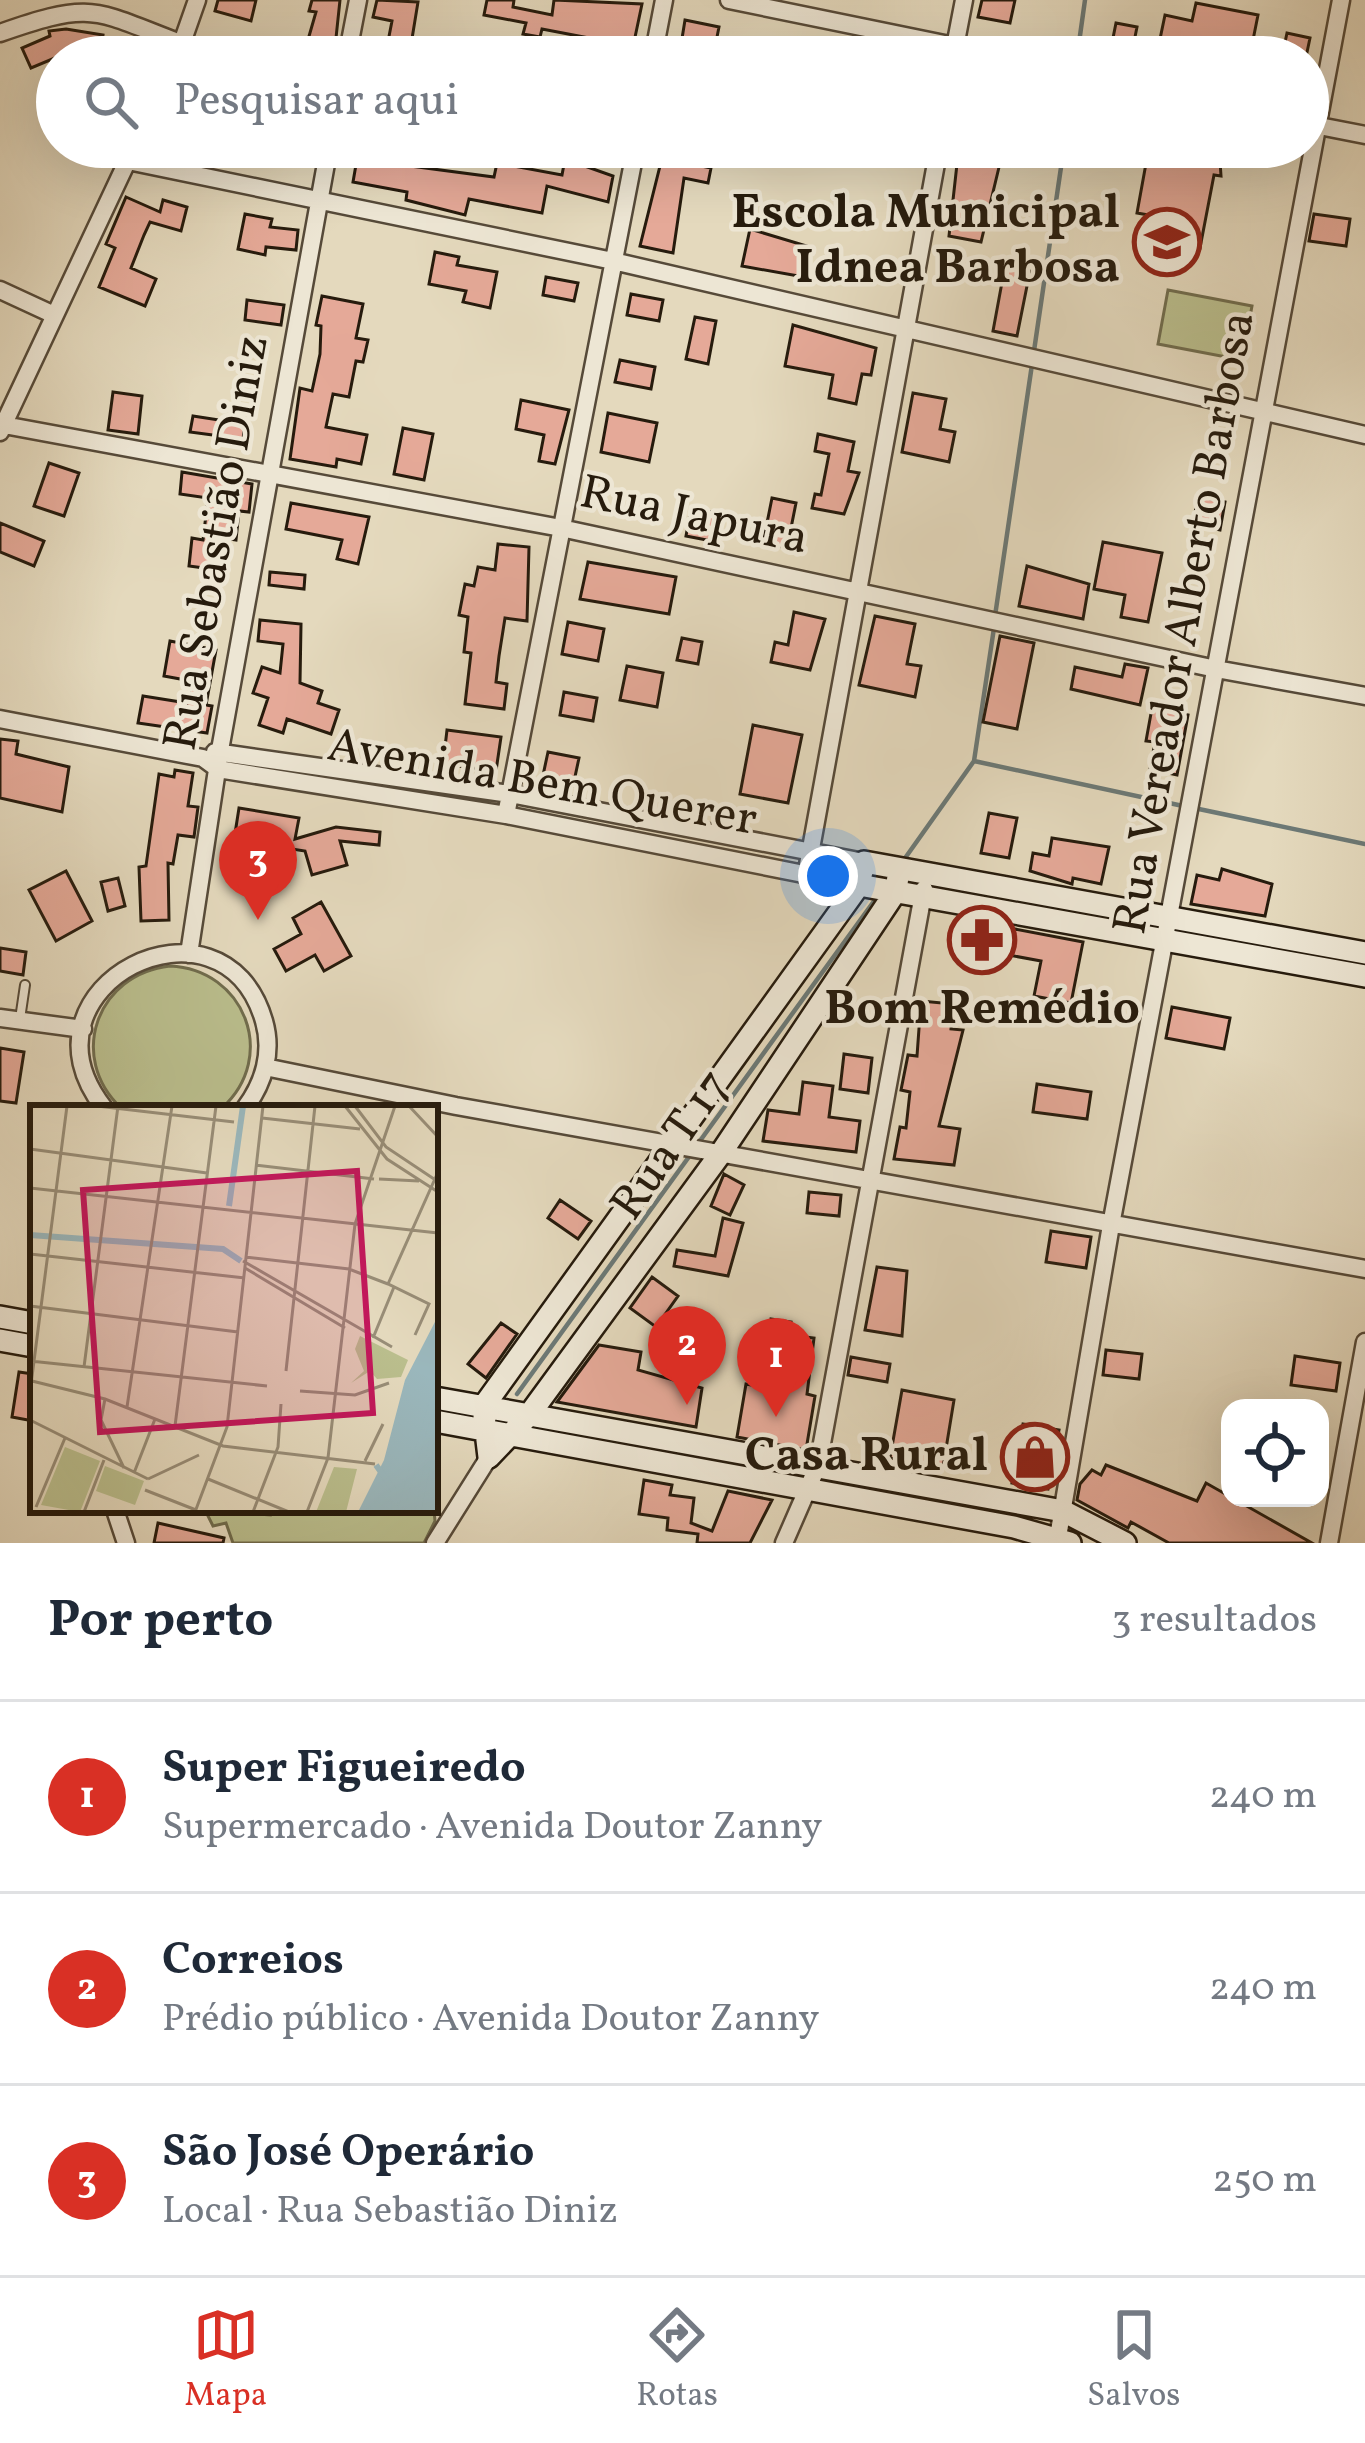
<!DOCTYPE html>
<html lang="pt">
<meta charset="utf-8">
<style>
:root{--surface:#fff;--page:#f2f2f3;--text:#1f2937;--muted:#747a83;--line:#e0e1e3;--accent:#d93025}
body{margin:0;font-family:Vollkorn,serif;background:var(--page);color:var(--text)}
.controls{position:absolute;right:36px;bottom:36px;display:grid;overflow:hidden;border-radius:24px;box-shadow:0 12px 48px #0002}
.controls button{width:108px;height:108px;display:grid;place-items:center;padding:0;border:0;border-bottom:3px solid var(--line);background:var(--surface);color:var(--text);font:60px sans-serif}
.you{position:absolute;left:828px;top:876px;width:42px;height:42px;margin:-30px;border:9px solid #fff;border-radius:50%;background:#1a73e8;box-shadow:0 0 0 18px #1a73e833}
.badge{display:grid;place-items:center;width:78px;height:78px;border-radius:50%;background:var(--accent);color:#fff;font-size:39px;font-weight:700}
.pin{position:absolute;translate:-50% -99px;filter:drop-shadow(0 3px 6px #0008)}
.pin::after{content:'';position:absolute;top:63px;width:42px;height:36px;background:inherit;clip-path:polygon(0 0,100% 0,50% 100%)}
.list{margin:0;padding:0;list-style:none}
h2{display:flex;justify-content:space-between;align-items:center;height:156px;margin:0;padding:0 48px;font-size:51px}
h2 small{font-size:39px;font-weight:400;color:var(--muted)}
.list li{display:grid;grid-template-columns:78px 1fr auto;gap:36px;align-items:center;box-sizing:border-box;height:192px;padding:0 48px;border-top:3px solid var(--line)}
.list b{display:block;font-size:45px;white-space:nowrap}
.list p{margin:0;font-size:39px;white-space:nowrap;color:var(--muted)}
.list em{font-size:39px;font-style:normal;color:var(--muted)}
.icon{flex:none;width:66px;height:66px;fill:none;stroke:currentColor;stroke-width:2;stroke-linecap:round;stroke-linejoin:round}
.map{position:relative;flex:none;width:1365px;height:1543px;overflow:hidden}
.search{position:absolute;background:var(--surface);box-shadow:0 12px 48px #0002;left:36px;right:36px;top:36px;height:132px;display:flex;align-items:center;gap:30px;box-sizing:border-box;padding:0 42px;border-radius:66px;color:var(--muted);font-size:45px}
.sheet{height:732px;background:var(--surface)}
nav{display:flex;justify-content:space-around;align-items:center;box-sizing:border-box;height:168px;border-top:3px solid var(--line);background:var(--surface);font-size:33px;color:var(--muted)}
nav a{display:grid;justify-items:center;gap:6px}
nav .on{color:var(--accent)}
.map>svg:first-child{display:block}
</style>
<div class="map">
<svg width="1365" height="1543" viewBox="0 0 1365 1543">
<rect width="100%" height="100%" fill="#e4d9bd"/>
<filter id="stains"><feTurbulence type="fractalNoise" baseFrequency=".00167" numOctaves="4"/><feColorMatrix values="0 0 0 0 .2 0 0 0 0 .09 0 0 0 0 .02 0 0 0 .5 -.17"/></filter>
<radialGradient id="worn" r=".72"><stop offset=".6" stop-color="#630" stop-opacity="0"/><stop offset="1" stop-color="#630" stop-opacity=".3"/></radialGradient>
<path fill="#babe8d" stroke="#706c4d" stroke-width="3" d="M1168,290L1252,306L1242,360L1158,344Z
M170,966C244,969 279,1056 222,1108H121C67,1057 97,974 170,966Z
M205,1510L271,1515L281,1510H434L435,1521L424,1543H233L226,1523L213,1526Z"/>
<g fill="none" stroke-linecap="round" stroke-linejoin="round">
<path stroke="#6c7976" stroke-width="4.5" d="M1077,57L1085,0
M995,616L1064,147
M974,761L1183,806
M1194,808L1365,844
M903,861L974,761L994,628
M697,1145L877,897
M517,1394L691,1154"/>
</g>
<path fill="#e5a998" stroke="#261b0d" stroke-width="3" d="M218,0H256L251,21L215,11Z
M312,0H340L334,57H303L316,12L309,11Z
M377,0L418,2L409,57H385L392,21L373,17Z
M487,0H514L513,7L552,15L554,0L642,4L634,42L620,39L617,57H586L589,38L542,29L540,37L523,34L526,23L484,15Z
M982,0H1015L1010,23L978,17Z
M1196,3L1258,15L1253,40L1284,47L1287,33L1310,38L1306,57H1205L1207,49L1160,39L1165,15L1192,21Z
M685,20L719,27L713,57H679Z
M1116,23L1137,27L1135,37L1164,43L1162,57L1111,48Z
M66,29L103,35L100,57H57L31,68L22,48L50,36L49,31Z
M247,147H304L301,164L247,153Z
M1149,147H1219L1221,176L1214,175L1200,248L1178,243L1183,221L1137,213Z
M958,155L1000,163L981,242L949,236Z
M662,158L711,168L708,183L684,178L673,253L640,246Z
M357,159L494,177L497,163L562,175L565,159L613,176L608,202L547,186L542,213L469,199L465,215L406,200L407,192L353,182Z
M126,197L160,212L163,200L187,207L181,231L150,222L144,235L131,268L156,279L145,306L99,287L115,248L106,244Z
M245,214L272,219L270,227L298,230L296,250L266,247L265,255L238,249Z
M1314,214L1350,219L1346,246L1309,241Z
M750,229L810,247L804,277L742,266Z
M435,252L459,257L457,265L497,272L490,308L463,302L466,291L429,284Z
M1005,266L1030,271L1017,336L993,331Z
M546,277L578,283L574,301L543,295Z
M631,294L663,300L659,321L627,315Z
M322,296L363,304L356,338L368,340L363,362L356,361L349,397L333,394L326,427L367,435L361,464L337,459L336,467L290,459L300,388L312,391L320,354L321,326L316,325Z
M247,300L284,305L281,325L245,320Z
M695,317L716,321L708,364L686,359Z
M793,325L876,348L871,375L862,374L856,404L829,398L833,375L785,366Z
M620,360L655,367L651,389L615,382Z
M113,392L142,396L138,434L108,430Z
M913,393L946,399L940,429L955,432L949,462L902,452Z
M521,400L569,410L555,464L539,461L544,435L516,429Z
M608,413L657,423L649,462L601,452Z
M193,416L245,424L243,439L190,432Z
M403,428L433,434L424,480L394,474Z
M818,434L854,442L848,471L859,473L844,514L812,508L815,494L821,495L829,454L815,451Z
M49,463L79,473L64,516L34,506Z
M182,472L252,484L249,512L239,511L236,540L223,538L219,570L189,566L192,538L203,540L208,498L180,494Z
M1198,496L1225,502L1220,530L1193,524Z
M772,498L796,503L787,548L763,543Z
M291,503L369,517L358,564L337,559L342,540L286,529Z
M691,508L723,514L717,542L686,536Z
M0,523L44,541L34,566L0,552Z
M1103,542L1162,553L1148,622L1121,617L1125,595L1094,589Z
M498,544L529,547L527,621L505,618L499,656L496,682L507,684L504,709L465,704L471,653L464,652L468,617L459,615L465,584L474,586L478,567L495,570Z
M588,562L676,577L669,614L580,599Z
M1027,566L1089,584L1083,619L1019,606Z
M270,572L305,575L304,589L269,585Z
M794,612L825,619L810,670L771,662L775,642L788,645Z
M875,616L915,624L907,664L921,666L915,697L859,685Z
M260,620L301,624L300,683L322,691L318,703L339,710L331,734L287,719L283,733L259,725L268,698L253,693L262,667L280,673L283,644L258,641Z
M568,622L604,629L598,661L562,654Z
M1000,636L1034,643L1017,729L983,722Z
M682,638L702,642L698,664L677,660Z
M170,641L216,650L206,705L212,706L207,733L138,723L143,696L187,703L191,681L164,676Z
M1125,664L1148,668L1140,705L1071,689L1075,667L1122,677Z
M627,666L663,673L657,707L620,700Z
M564,692L597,698L593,721L560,715Z
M1152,708L1188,715L1177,775L1150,769L1155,742L1146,741Z
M753,725L802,735L788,803L740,794Z
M447,730L501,737L496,771L443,764Z
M0,739L18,741L16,754L69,767L62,812L0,798Z
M548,752L579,758L573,786L542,780Z
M175,770L193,773L188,806L198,807L194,837L178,835L173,864L168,863L169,920L141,921L139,867L146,866L159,774L174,777Z
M239,808L299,818L295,839L336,827L380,832L379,845L340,841L347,865L312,875L305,851L234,840Z
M989,813L1017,818L1009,858L981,853Z
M1052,838L1109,847L1101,884L1073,878L1072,884L1030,871L1033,853L1049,856Z
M1222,869L1272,884L1265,916L1191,904L1197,875L1219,880Z
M66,871L92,921L56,941L29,890Z
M118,878L125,906L108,911L101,882Z
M321,902L351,956L324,971L315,955L286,971L274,949L301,934L293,918Z
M962,919L1083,942L1071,1003L1034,996L1041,961L1003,954L1002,963L956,955Z
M0,948L26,952L23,975L0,971Z
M921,1001L953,1004L951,1029L963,1030L939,1126L960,1129L954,1165L894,1159L900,1127L906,1128L910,1092L901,1090L908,1055L917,1056Z
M1172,1007L1230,1018L1224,1049L1166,1038Z
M0,1048L24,1052L16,1103L0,1101Z
M844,1054L872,1058L868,1093L840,1089Z
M803,1082L833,1086L829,1117L860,1121L856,1152L763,1141L768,1110L799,1114Z
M1037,1084L1091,1092L1087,1119L1033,1112Z
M724,1174L744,1185L730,1215L711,1206Z
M809,1192L841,1195L839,1216L807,1213Z
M560,1200L591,1221L578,1239L548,1218Z
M723,1218L743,1223L728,1276L674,1266L677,1250L715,1256Z
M1051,1231L1091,1237L1086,1268L1046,1262Z
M877,1267L907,1271L902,1336L865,1330Z
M652,1277L678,1296L656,1327L630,1308Z
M771,1319L791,1322L789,1335L814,1338L807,1394L815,1396L806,1450L737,1437L746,1384L762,1387Z
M501,1323L517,1334L486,1378L468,1364Z
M599,1345L641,1352L638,1370L702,1388L696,1427L557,1402Z
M1106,1350L1142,1354L1139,1379L1103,1375Z
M1295,1356L1340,1363L1336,1391L1291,1385Z
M851,1357L890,1364L887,1382L848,1375Z
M19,1372L33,1374V1421L12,1417Z
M902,1390L954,1400L943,1467L890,1458Z
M1023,1424L1059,1430L1048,1489L1012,1483Z
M1106,1465L1197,1501L1206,1483L1312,1543H1169L1131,1522L1128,1528L1077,1500L1080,1484L1092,1470L1101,1475Z
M644,1480L672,1485L670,1495L694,1498L691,1523L712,1531L728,1491L772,1500L750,1543H697L698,1534L667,1530L668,1518L639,1514Z
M158,1523L224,1538L223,1543H154Z"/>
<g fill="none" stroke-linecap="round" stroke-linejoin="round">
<g stroke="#564a39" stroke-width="12">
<path id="lane" d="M20,1019L25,985"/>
</g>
<g stroke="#564a39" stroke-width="21">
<path id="street" d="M729,0L1008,57
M0,33C94,0 93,10 183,44
M177,57L197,0
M347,57L358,0
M653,57L664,0
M953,57L964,0
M1309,124L1365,135
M128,161L613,261L1365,435
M0,290L52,314
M4,425L561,528L1216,669L1365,696
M0,432L134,147
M0,719L203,758L218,769L506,815L859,885
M215,752L510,794L864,862
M506,815L636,147
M806,876L939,147
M189,954L220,750L329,147
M0,1018L83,1029
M265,1067L456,1106L1365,1269
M104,1108C8,986 223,879 264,1021C273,1052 264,1083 245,1108
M115,1510L126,1543
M435,1543L489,1457
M784,1543L818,1465L924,889
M1057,1543L1111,1225L1341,0
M1329,1543L1365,1342"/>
</g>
<g stroke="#261b0d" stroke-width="26">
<path id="secondary" d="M859,885L1365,976
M0,1317L33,1323
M0,1340L33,1346
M435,1398L1063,1511L1125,1543
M435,1421L1014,1527L1070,1543
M489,1457L483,1407L859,885L864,862L1365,953
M489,1457L529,1415L721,1153L896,891L899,869"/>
</g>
<use href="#lane" stroke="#ede6d4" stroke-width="8"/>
<use href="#street" stroke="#ede6d4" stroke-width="16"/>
<use href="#secondary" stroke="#ede6d4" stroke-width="21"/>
</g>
<defs>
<g id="school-ring" transform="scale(3.45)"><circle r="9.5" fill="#ede6d4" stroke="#8f2418" stroke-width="1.5"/><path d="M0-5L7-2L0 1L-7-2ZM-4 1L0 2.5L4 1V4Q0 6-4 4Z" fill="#8f2418"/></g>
<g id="pharmacy-ring" transform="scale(3.45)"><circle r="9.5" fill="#ede6d4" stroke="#8f2418" stroke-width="1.5"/><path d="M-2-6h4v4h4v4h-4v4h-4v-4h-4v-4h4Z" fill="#8f2418"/></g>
<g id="shop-ring" transform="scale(3.45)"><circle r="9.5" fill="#ede6d4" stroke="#8f2418" stroke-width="1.5"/><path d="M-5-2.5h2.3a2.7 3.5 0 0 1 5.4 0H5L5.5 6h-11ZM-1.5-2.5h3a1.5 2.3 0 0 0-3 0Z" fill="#8f2418"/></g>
</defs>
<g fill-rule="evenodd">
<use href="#school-ring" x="1167" y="242"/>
<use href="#pharmacy-ring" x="982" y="940"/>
<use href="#shop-ring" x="1035" y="1457"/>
</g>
<g text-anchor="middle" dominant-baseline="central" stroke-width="9" stroke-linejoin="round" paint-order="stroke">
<g font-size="48" font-weight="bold" fill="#261b0d" stroke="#ede6d4" text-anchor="end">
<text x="1120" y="214">Escola Municipal<tspan x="1120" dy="55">Idnea Barbosa</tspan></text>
<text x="982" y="1010" text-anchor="middle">Bom Remédio</text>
<text x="988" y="1457">Casa Rural</text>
</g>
<g font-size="48" fill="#261b0d" stroke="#ede6d4">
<text transform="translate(694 517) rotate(12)">Rua Japura</text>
<text transform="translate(218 543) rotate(-80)">Rua Sebastião Diniz</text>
<text transform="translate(1186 623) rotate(-80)">Rua Vereador Alberto Barbosa</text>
<text transform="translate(542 784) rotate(10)">Avenida Bem Querer</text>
<text transform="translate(672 1146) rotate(-55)">Rua T 17</text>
</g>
</g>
<g transform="translate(30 1105)">
<rect width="408" height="408" fill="#e4d9bd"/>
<path d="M330,231L378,255L371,272L347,274L340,266L321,278L334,266L325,244ZM35,342L70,356L50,407L11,400ZM75,361L114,376L105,400L66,386ZM304,362L327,364L316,407H286Z" fill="#babe8d"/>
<path d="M408,211V407H328L354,355L375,275Z" fill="#9ab7bc"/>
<path fill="none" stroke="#9ab7bc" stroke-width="6" d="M199,101L213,1M0,130L193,144L211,156M346,360L363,384L365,407M370,407L408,277M388,407L408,305"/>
<path fill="none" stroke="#988d77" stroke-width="3" d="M67,1L204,17M315,1L357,54L408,87M325,1L356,42L407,76M379,1L408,32M232,13L330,24M0,44L177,68M225,60L344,74M349,74L389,76M0,83L408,128M0,149L215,173M215,152L319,164L358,179L399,199L385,230M213,156L362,242M215,163L315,223M358,179L408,67M0,201L208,227M343,233L364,182M0,256L237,281M54,262L88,1M256,266L285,1M2,276L75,294L193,341L345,359M270,286L325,290L359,278M0,287L37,1M75,294L71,315L94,363M97,302L142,1M0,315L118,374M145,321L186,1M335,356L353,319M104,368L125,314M118,374L169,350M178,374L259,407M115,385L166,405M6,402L35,333M54,407L74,355M165,407L197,322L233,1M223,407L248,342L251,299M277,407L298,353L325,119L365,1"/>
<path fill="#c2185b" fill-opacity="0.15" stroke="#c2185b" stroke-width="6" d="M327,66L343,308L70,327L53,85Z"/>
<rect width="408" height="408" fill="none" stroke="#261b0d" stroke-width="6"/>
</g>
<rect width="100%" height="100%" filter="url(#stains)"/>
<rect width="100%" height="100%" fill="url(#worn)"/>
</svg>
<div class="controls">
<button><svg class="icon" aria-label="locate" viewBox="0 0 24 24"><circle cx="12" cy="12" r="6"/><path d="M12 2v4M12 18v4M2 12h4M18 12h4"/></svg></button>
</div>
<div class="you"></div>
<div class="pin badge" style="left:776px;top:1417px">1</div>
<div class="pin badge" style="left:687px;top:1405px">2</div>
<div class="pin badge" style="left:258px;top:920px">3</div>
<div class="search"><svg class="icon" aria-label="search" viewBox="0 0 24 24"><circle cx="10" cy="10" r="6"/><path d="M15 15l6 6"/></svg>Pesquisar aqui</div>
</div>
<section class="sheet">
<h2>Por perto<small>3 resultados</small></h2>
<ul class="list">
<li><span class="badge">1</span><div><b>Super Figueiredo</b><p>Supermercado · Avenida Doutor Zanny</p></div><em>240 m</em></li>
<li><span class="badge">2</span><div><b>Correios</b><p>Prédio público · Avenida Doutor Zanny</p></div><em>240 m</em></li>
<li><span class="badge">3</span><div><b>São José Operário</b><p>Local · Rua Sebastião Diniz</p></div><em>250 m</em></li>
</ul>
</section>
<nav>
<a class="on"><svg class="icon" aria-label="map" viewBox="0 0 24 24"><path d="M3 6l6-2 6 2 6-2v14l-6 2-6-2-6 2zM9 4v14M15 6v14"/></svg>Mapa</a>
<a><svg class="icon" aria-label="directions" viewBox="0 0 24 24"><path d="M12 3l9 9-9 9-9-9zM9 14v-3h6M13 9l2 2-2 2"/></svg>Rotas</a>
<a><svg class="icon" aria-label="saved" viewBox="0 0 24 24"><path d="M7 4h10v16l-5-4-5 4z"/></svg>Salvos</a>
</nav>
